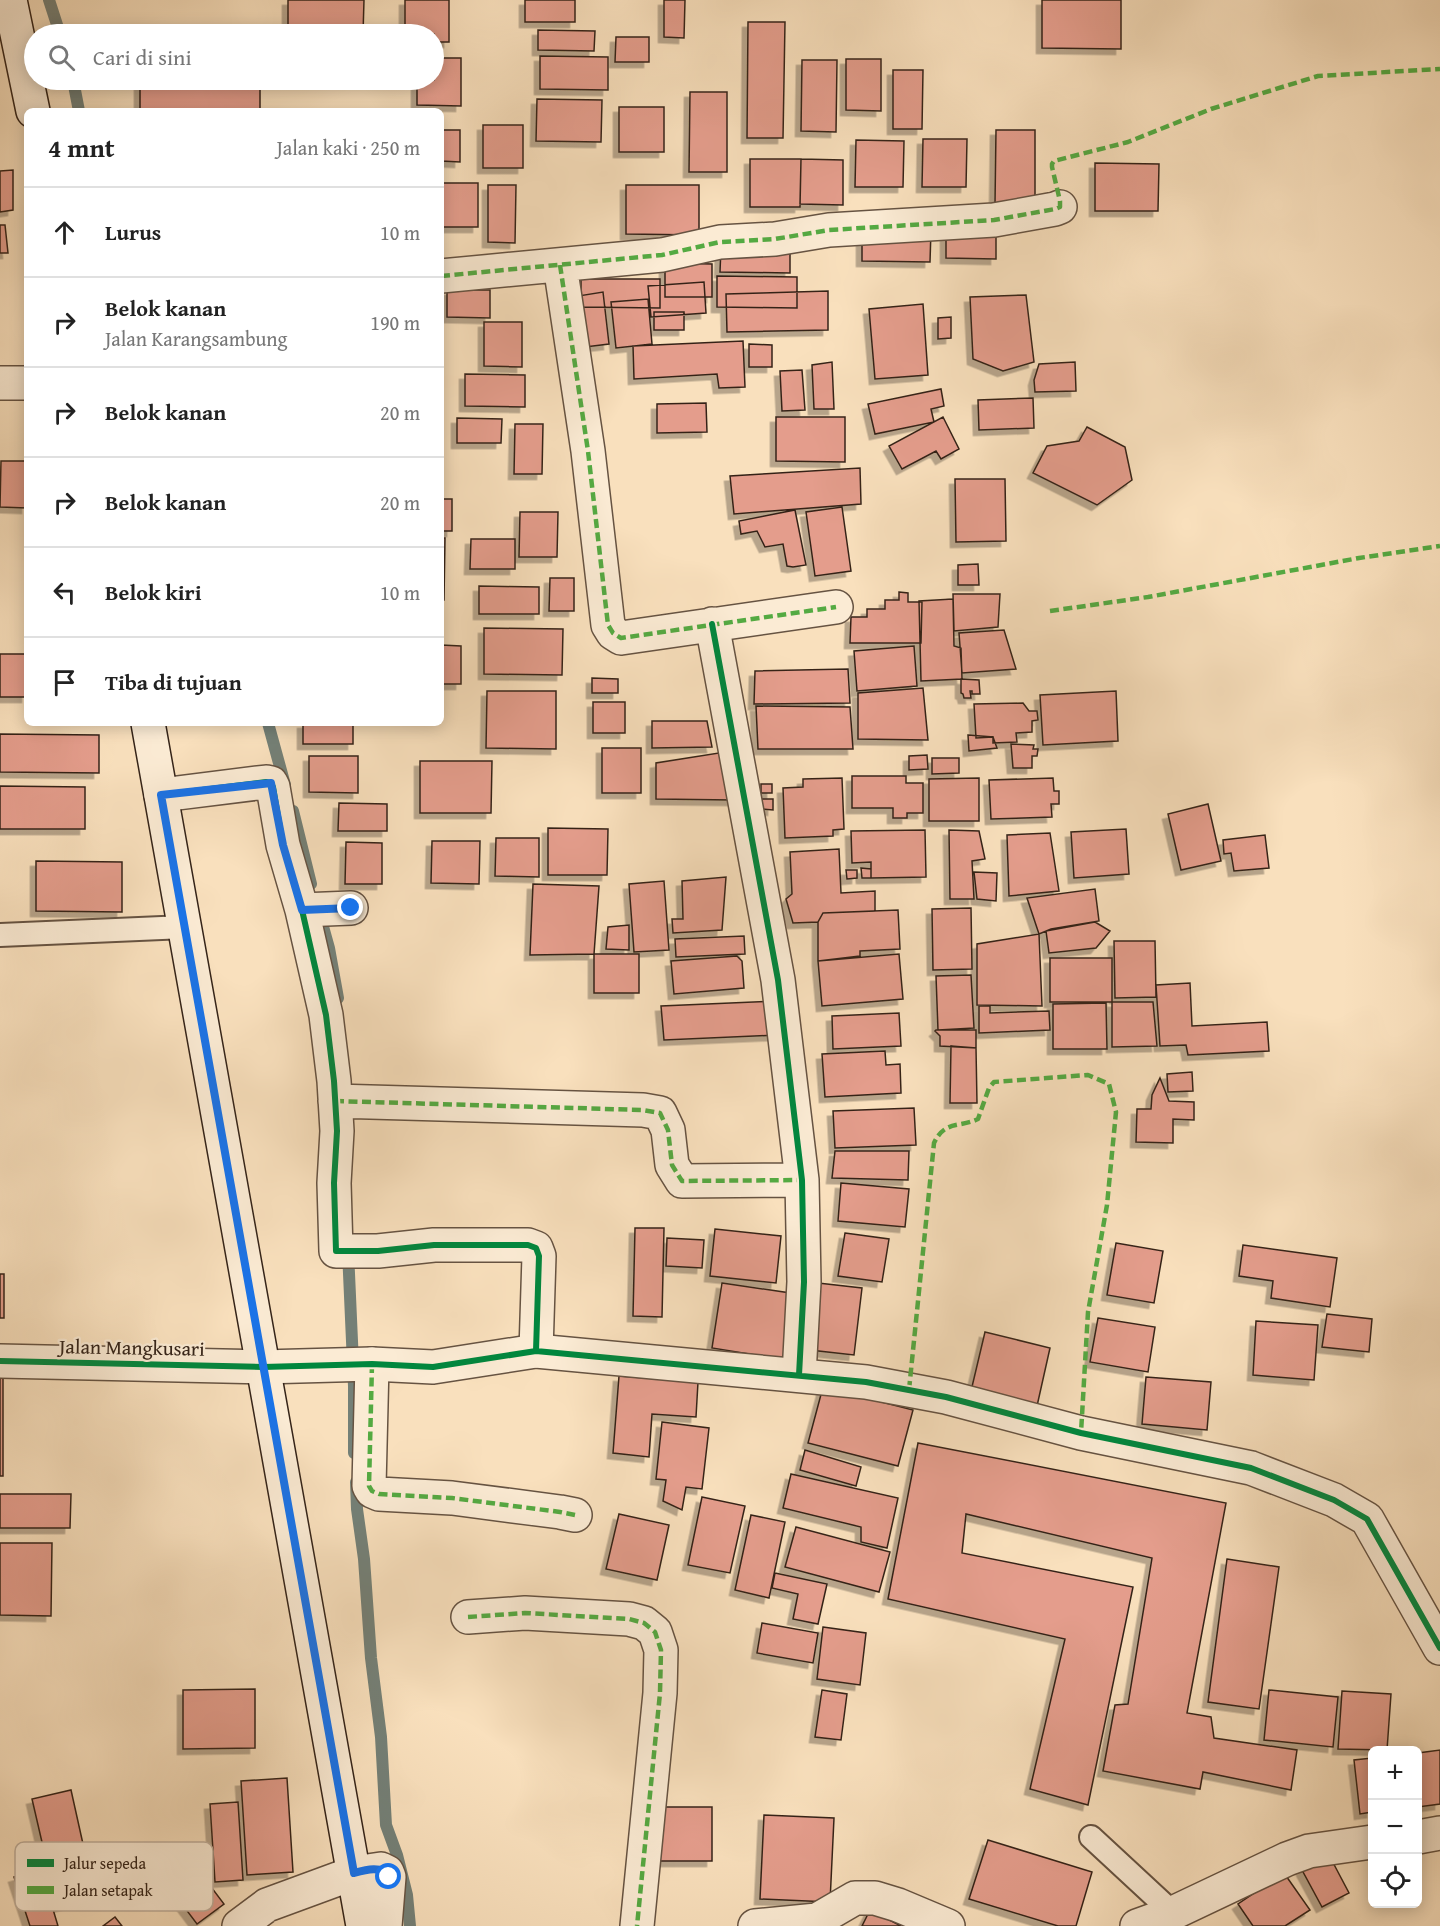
<!DOCTYPE html>
<html lang="id">
<meta charset="utf-8">
<style>
:root{--surface:#fff;--page:#f2f2f2;--text:#222;--muted:#767676;--line:#e0e0e0}
body{margin:0;font-family:"Gentium Book Plus",serif;background:var(--page);color:var(--text)}
.controls{position:absolute;right:18px;bottom:18px;display:grid;overflow:hidden;border-radius:9px;box-shadow:0 3px 15px #0003}
.controls button{width:54px;height:54px;display:grid;place-items:center;padding:0;border:0;border-bottom:2px solid var(--line);background:var(--surface);color:var(--text);font:30px sans-serif}
.stop{position:absolute;width:18px;height:18px;margin:-14px;border:4px solid #1a73e8;border-radius:50%;background:#fff}
.stop.end{background:#1a73e8;border-color:#fff;box-shadow:0 2px 6px #0008}
.list{margin:0;padding:0;list-style:none}
h2{display:flex;justify-content:space-between;align-items:center;height:78px;margin:0;padding:0 24px;font-size:26px}
h2 small{font-size:20px;font-weight:400;color:var(--muted)}
.list li{display:grid;grid-template-columns:39px 1fr auto;gap:18px;align-items:center;box-sizing:border-box;height:90px;padding:0 24px;border-top:2px solid var(--line)}
.list b{display:block;font-size:22px;white-space:nowrap}
.list p{margin:0;font-size:20px;white-space:nowrap;color:var(--muted)}
.list em{font-size:20px;font-style:normal;color:var(--muted)}
.icon{flex:none;width:33px;height:33px;fill:none;stroke:currentColor;stroke-width:2;stroke-linecap:round;stroke-linejoin:round}
.map{position:relative;flex:none;width:1440px;height:1926px;overflow:hidden}
.search{position:absolute;background:var(--surface);box-shadow:0 3px 15px #0003;left:24px;top:24px;width:420px;height:66px;display:flex;align-items:center;gap:15px;box-sizing:border-box;padding:0 21px;border-radius:33px;color:var(--muted);font-size:22px}
.panel{position:absolute;background:var(--surface);box-shadow:0 3px 15px #0003;left:24px;top:108px;width:420px;height:618px;border-radius:9px}
.map>svg:first-child{display:block}
</style>
<div class="map">
<svg width="1440" height="1926" viewBox="0 0 1440 1926">
<defs>
<filter id="shadow"><feDropShadow dx="-5.5" dy="5.5" stdDeviation="0" flood-color="#0004"/></filter>
</defs>
<rect width="100%" height="100%" fill="#f9e0bd"/>
<filter id="stains"><feTurbulence type="fractalNoise" baseFrequency=".00333" numOctaves="4"/><feColorMatrix values="0 0 0 0 .2 0 0 0 0 .09 0 0 0 0 .02 0 0 0 .5 -.17"/></filter>
<radialGradient id="worn" r=".72"><stop offset=".6" stop-color="#630" stop-opacity="0"/><stop offset="1" stop-color="#630" stop-opacity=".3"/></radialGradient>
<g fill="none" stroke-linecap="round" stroke-linejoin="round">
<path stroke="#748077" stroke-width="12" d="M49,0L60,34
M73,80L79,111
M268,723L285,785
M293,811L311,884
M319,912L329,948L338,998
M348,1251L354,1386V1453
M356,1482L357,1509L364,1559L371,1658L381,1737L386,1825L397,1855L407,1895L410,1926"/>
</g>
<path fill="#e49d8c" stroke="#352419" stroke-width="1.5" filter="url(#shadow)" d="M288,0H364L363,34H288Z
M405,0H449V42H434V34H405Z
M525,0H575V22H525Z
M664,0H685L684,38L664,37Z
M1042,0H1121V49L1042,48Z
M748,22H785L783,138H747Z
M538,30L595,31L594,51L538,50Z
M616,37H649V62H615Z
M540,56L608,57V90L540,89Z
M434,58H461V106L417,105V80H434Z
M846,59H881V111L846,110Z
M802,60H837L836,132L801,131Z
M893,70H923L922,129H893Z
M140,80H260V111H140Z
M690,92H727V172H689Z
M537,99L602,100L601,142L536,141Z
M619,107H664V152H619Z
M483,125H523V168H483Z
M441,130H460V162L441,161Z
M996,130H1035V204H995Z
M923,139H967L966,187H922Z
M856,140L904,141L903,187H855Z
M750,159H801L800,207H750Z
M801,159L843,160V205L800,204Z
M1095,163L1159,164L1158,211H1095Z
M13,170V210L0,212V171Z
M441,183H478V227H441Z
M488,185H516L515,243L488,242Z
M626,185H699V235L626,234Z
M0,225H5L8,253H0Z
M862,230H931L930,262L862,261Z
M946,231L996,232V259L946,258Z
M721,247L790,248V273L720,272Z
M665,263L712,264V297H665Z
M717,276L797,277V308L717,307Z
M581,279H660V308L581,307Z
M704,282L706,313L651,317L648,286Z
M447,290H490V318L447,317Z
M828,291V330L727,332L726,294Z
M603,292L609,344L585,347L578,296Z
M1026,295L1034,362L1003,371L973,359L970,297Z
M648,299L652,344L616,348L611,302Z
M923,304L928,375L875,379L869,309Z
M654,312H684V330H654Z
M951,317V338L938,339V318Z
M484,322H522V367L484,366Z
M743,341L745,387L719,388L717,374L634,379L633,346Z
M749,344L772,345V367H749Z
M832,362L834,409H814L812,365Z
M1075,362L1076,391L1035,392L1034,380L1039,364Z
M802,370L805,410L782,411L780,371Z
M465,374L525,375V407L465,406Z
M941,389L944,406L931,409L934,422L875,434L868,404Z
M1033,398L1034,428L979,430L978,400Z
M706,403L707,432L657,433V404Z
M776,417H845V462L776,461Z
M943,417L959,449L941,459L936,451L902,469L889,446Z
M457,418L502,419L501,443H457Z
M515,424H543L542,474H514Z
M1087,427L1125,447L1132,480L1097,505L1033,473L1047,446L1079,441Z
M1,461H27V508L0,507Z
M860,468L861,504L734,514L730,476Z
M955,479H1005L1006,541L956,542Z
M441,499H452V531H441Z
M842,507L851,571L815,576L806,512Z
M795,510L806,565L793,567L787,566L783,544L765,547L757,531L741,534L739,521Z
M520,512H558L557,557H519Z
M441,538H445L444,600H441Z
M471,539H515V569H470Z
M978,564L979,585H958V565Z
M550,578H574V611H549Z
M479,586L539,587V614H479Z
M899,592L908,593V602H922L921,643H850L851,617H867V609H885V600H899Z
M953,594H1000L998,627L954,631Z
M953,599L954,646L961,648L962,679L921,681L919,601Z
M484,628L563,629L562,675L484,674Z
M1004,630L1016,669L962,673L959,633Z
M441,645L461,646V684H441Z
M914,646L917,686L857,691L854,651Z
M0,654H27V697H0Z
M848,669L850,703L754,704L755,671Z
M592,678L618,679V693H592Z
M961,679L979,680L980,694H972V691H970L971,698H964L963,694L961,693Z
M923,688L928,740L858,739V693Z
M487,691H556V749L486,748Z
M1116,691L1118,741L1043,745L1040,695Z
M593,702H625V733H593Z
M1023,703L1029,711H1037L1038,720L1032,721V732L1016,733L1017,742L993,743V737L976,738L974,704Z
M756,706L850,707L853,749H758Z
M652,721H707L712,747L652,748Z
M303,723H353V744H303Z
M0,734L99,735V773L0,772Z
M968,735L993,737L997,748L969,751Z
M1011,744L1034,745L1033,749H1038L1037,756H1032V768H1013Z
M602,748H641V793H602Z
M725,752L733,800L656,799V763Z
M927,755L928,769L909,770V756Z
M309,756H358V793L309,792Z
M932,758H959V773L932,774Z
M420,761H492L491,813H420Z
M852,776H906V783H923V813H907V818H893V808H852Z
M842,778L844,829L833,830V836L785,838L783,788L803,787V779Z
M979,778V821H929V779Z
M1053,778L1054,791H1059V804H1051L1052,817L991,819L989,780Z
M761,784H772V793H761Z
M0,786L85,787V829H0Z
M762,799H773V810L762,809Z
M339,803L387,804V831H338Z
M1208,804L1221,861L1181,870L1168,814Z
M548,828L608,829L607,875H548Z
M1126,829L1129,874L1074,878L1071,832Z
M925,830L926,877L871,878V862L852,863L851,831Z
M949,830L979,831L985,859L972,861L974,899H950Z
M1050,833L1059,891L1009,896L1007,835Z
M1265,835L1269,868L1234,871L1231,853L1224,854L1223,840Z
M496,838H539V877L495,876Z
M432,841H480L479,884L431,883Z
M346,842L382,843V884H345Z
M839,849L841,893L875,891V911L823,913L818,922L793,923L786,899L792,894L790,852Z
M36,861L122,862V912L36,911Z
M861,868L871,869V878H862Z
M846,870H857V878L847,879Z
M974,872L997,873L996,901L977,899Z
M726,877L722,930L673,933L672,919H683L682,881Z
M664,881L669,950L634,952L629,884Z
M533,884L599,886L594,954L530,955Z
M1095,889L1099,921L1051,929L1039,934L1027,898Z
M971,908L972,969L933,970L932,909Z
M898,910L900,949L860,951V956L818,961V922L823,913Z
M1095,922L1110,931L1096,948L1049,953L1046,931Z
M629,925V950L606,949L608,927Z
M1039,934L1042,1006L977,1005V944Z
M744,936L745,954L676,957L675,939Z
M1114,941H1155L1156,997L1115,998Z
M594,954H639V993H594Z
M899,954L903,999L822,1006L818,961Z
M737,956L742,961L744,988L674,994L671,961Z
M1050,958H1112V1002H1050Z
M971,975L974,1028L938,1030L936,976Z
M1190,983L1192,1026L1267,1022L1269,1051L1188,1055L1186,1045L1160,1046L1156,985Z
M775,1001L777,1035L664,1040L661,1006Z
M1112,1002H1153L1157,1046L1112,1047Z
M1106,1003L1107,1049H1053V1004Z
M979,1006H990V1013L1049,1011L1050,1030L979,1033Z
M899,1013L901,1046L833,1049L832,1016Z
M936,1030H976V1048L940,1046V1036L935,1031Z
M951,1046L976,1048L977,1103H950Z
M885,1051L886,1065L900,1064L901,1093L825,1097L822,1054Z
M1192,1072L1193,1091L1168,1092L1167,1074Z
M1160,1078L1169,1101L1194,1102V1120L1173,1119V1143L1136,1142L1137,1109H1151L1152,1095Z
M914,1108L916,1145L835,1148L833,1111Z
M835,1151H909L908,1180L832,1178Z
M841,1183L909,1189L905,1227L838,1221Z
M635,1228H664L662,1317L633,1316Z
M715,1229L781,1236L776,1283L710,1276Z
M845,1233L889,1239L882,1282L838,1276Z
M667,1238L704,1240L702,1268L666,1266Z
M1116,1243L1163,1251L1154,1303L1107,1295Z
M1243,1245L1337,1258L1330,1307L1271,1298L1273,1281L1239,1276Z
M0,1274H4V1318H0Z
M722,1283L797,1294L787,1360L712,1348Z
M818,1283L862,1288L854,1355L810,1350Z
M1327,1314L1372,1319L1369,1352L1322,1347Z
M1098,1318L1155,1327L1148,1372L1090,1362Z
M1256,1321L1318,1325L1314,1380L1253,1375Z
M985,1332L1050,1348L1037,1406L971,1391Z
M0,1373H3V1476H0Z
M619,1376L698,1382L696,1417L652,1414L649,1457L613,1453Z
M1146,1377L1211,1382L1207,1430L1142,1424Z
M823,1387L913,1410L898,1466L808,1443Z
M662,1422L709,1428L702,1489L686,1487L682,1510L663,1501L666,1480L656,1479Z
M918,1443L1226,1503L1187,1713L1211,1717L1214,1738L1297,1750L1291,1790L1203,1772L1200,1789L1103,1771L1115,1705L1128,1704L1152,1558L966,1514L962,1553L1133,1587L1088,1805L1030,1789L1065,1639L888,1599Z
M805,1450L861,1467L856,1486L800,1470Z
M791,1474L898,1498L887,1548L861,1542V1527L783,1508Z
M0,1494H71L70,1528H0Z
M702,1497L745,1506L730,1573L688,1565Z
M619,1514L669,1525L657,1580L606,1569Z
M751,1515L785,1522L769,1598L735,1590Z
M796,1527L890,1552L879,1592L785,1567Z
M0,1543H52L51,1616L0,1615Z
M1227,1559L1279,1567L1259,1709L1208,1702Z
M775,1573L827,1584L818,1624L793,1619L798,1594L772,1588Z
M762,1623L818,1633L813,1663L757,1653Z
M823,1627L866,1633L860,1685L817,1679Z
M255,1689V1748L183,1749V1690Z
M822,1690L847,1694L841,1740L815,1737Z
M1269,1690L1338,1697L1333,1747L1264,1740Z
M1342,1691L1391,1694L1387,1750L1338,1749Z
M1440,1750V1804L1418,1807V1753Z
M1372,1758V1812L1360,1814L1354,1760Z
M287,1778L293,1872L247,1875L241,1781Z
M71,1790L95,1898L57,1907L32,1799Z
M238,1802L243,1880L215,1882L210,1804Z
M659,1807H712V1861H659Z
M764,1815L834,1818L830,1902L760,1899Z
M988,1840L1092,1872L1076,1926H1058L969,1899Z
M184,1851L224,1904L197,1924L157,1871Z
M1329,1855L1349,1893L1322,1907L1302,1870Z
M41,1869L58,1926H30L14,1877Z
M1284,1873L1310,1910L1285,1926H1253L1238,1904Z
M870,1910L901,1926H862Z
M115,1917L122,1926H103Z"/>
<g fill="none" stroke-linecap="round" stroke-linejoin="round">
<g stroke="#665342" stroke-width="26">
<path id="service" d="M0,935L185,927
M1091,1837L1173,1913"/>
</g>
<g stroke="#665342" stroke-width="36">
<path id="minor" d="M560,265L588,451L608,625L613,633L621,638L836,607
M441,276L662,255L720,242L775,239L829,230L994,220L1055,209L1060,207
M0,383H27
M712,624L778,980L802,1180L804,1282L799,1375
M161,795L266,782L271,783L273,787L283,845L302,910L326,1015L334,1081L337,1131L334,1183L336,1251H378L434,1245H528L536,1248L539,1256L536,1351
M302,910L351,908
M335,1101L643,1110L660,1113L668,1130L672,1165L682,1181L802,1180
M372,1364L369,1486L372,1491L379,1494L452,1498L560,1512L575,1515
M468,1617L525,1613L629,1619L644,1623L655,1632L661,1650L660,1693L637,1926
M1418,1837L1440,1833
M239,1926L267,1905L354,1873L381,1869L387,1872L389,1877L385,1926
M755,1926L817,1920L855,1898H875L898,1905L948,1926
M1137,1926L1173,1913L1287,1859L1309,1851L1372,1842"/>
</g>
<g stroke="#665342" stroke-width="36">
<path id="tertiary" d="M0,1361L263,1367L372,1364L433,1367L536,1351L866,1382L946,1397L1081,1433L1251,1468L1334,1500L1367,1519L1440,1648"/>
</g>
<g stroke="#352419" stroke-width="36">
<path id="secondary" d="M10,0L33,111
M148,723L363,1926"/>
</g>
<use href="#service" stroke="#fbebd4" stroke-width="22"/>
<use href="#minor" stroke="#fbebd4" stroke-width="33"/>
<use href="#tertiary" stroke="#fbebd4" stroke-width="33"/>
<use href="#secondary" stroke="#fbebd4" stroke-width="33"/>
<path stroke="#54aa42" stroke-width="4.5" stroke-dasharray="9 4.5" stroke-linecap="butt" d="M560,265L588,451L608,625L613,633L621,638L836,607
M441,276L662,255L720,242L775,239L829,230L994,220L1055,209L1060,207V201L1052,167V164L1054,161L1128,142L1211,109L1318,76L1440,69
M1050,611L1148,597L1359,558L1440,546
M302,910L351,908
M335,1101L643,1110L660,1113L668,1130L672,1165L682,1181L802,1180
M372,1364L369,1486L372,1491L379,1494L452,1498L560,1512L575,1515
M909,1390L934,1143C945,1120 959,1128 978,1119L989,1088L994,1082L1088,1075L1109,1084L1116,1112L1107,1205L1088,1312L1081,1433
M468,1617L525,1613L629,1619L644,1623L655,1632L661,1650L660,1693L637,1926"/>
<g stroke="#fbebd4" stroke-width="10">
<path id="cycleway" d="M712,624L778,980L802,1180L804,1282L799,1375
M161,795L266,782L271,783L273,787L283,845L302,910L326,1015L334,1081L337,1131L334,1183L336,1251H378L434,1245H528L536,1248L539,1256L536,1351
M0,1361L263,1367L372,1364L433,1367L536,1351L866,1382L946,1397L1081,1433L1251,1468L1334,1500L1367,1519L1440,1648"/>
</g>
<use href="#cycleway" stroke="#00873e" stroke-width="6"/>
</g>
<g fill="none" stroke-linecap="round" stroke-linejoin="round">
<path stroke="#1a73e8" stroke-width="8" d="M351,908L302,910L283,845L271,783L161,795L354,1873C365,1870 383,1865 389,1877"/>
</g>
<g text-anchor="middle" dominant-baseline="central" stroke-width="4.5" stroke-linejoin="round" paint-order="stroke">
<g font-size="20" fill="#352419" stroke="#fbebd4">
<text transform="translate(132 1347) rotate(1)">Jalan Mangkusari</text>
</g>
</g>
<rect x="15" y="1842" width="198" height="69" rx="9" fill="#fbebd4" stroke="#c0af9c" stroke-width="1.5"/>
<rect x="27" y="1859" width="27" height="8" fill="#00873e"/>
<rect x="27" y="1886" width="27" height="8" fill="#54aa42"/>
<g font-size="16" fill="#352419">
<text x="64" y="1869">Jalur sepeda</text>
<text x="64" y="1896">Jalan setapak</text>
</g>
<rect width="100%" height="100%" filter="url(#stains)"/>
<rect width="100%" height="100%" fill="url(#worn)"/>
</svg>
<div class="controls">
<button>+</button>
<button>−</button>
<button><svg class="icon" aria-label="locate" viewBox="0 0 24 24"><circle cx="12" cy="12" r="6"/><path d="M12 2v4M12 18v4M2 12h4M18 12h4"/></svg></button>
</div>
<div class="stop" style="left:389px;top:1877px"></div>
<div class="stop end" style="left:351px;top:908px"></div>
<div class="search"><svg class="icon" aria-label="search" viewBox="0 0 24 24"><circle cx="10" cy="10" r="6"/><path d="M15 15l6 6"/></svg>Cari di sini</div>
<section class="panel">
<h2>4 mnt<small>Jalan kaki · 250 m</small></h2>
<ul class="list">
<li><svg class="icon" aria-label="ahead" viewBox="0 0 24 24"><path d="M12 20V5M6 11l6-6 6 6"/></svg><div><b>Lurus</b></div><em>10 m</em></li>
<li><svg class="icon" aria-label="right" viewBox="0 0 24 24"><path d="M7 20v-9h11M14 6l5 5-5 5"/></svg><div><b>Belok kanan</b><p>Jalan Karangsambung</p></div><em>190 m</em></li>
<li><svg class="icon" aria-label="right" viewBox="0 0 24 24"><path d="M7 20v-9h11M14 6l5 5-5 5"/></svg><div><b>Belok kanan</b></div><em>20 m</em></li>
<li><svg class="icon" aria-label="right" viewBox="0 0 24 24"><path d="M7 20v-9h11M14 6l5 5-5 5"/></svg><div><b>Belok kanan</b></div><em>20 m</em></li>
<li><svg class="icon" aria-label="left" viewBox="0 0 24 24"><path d="M17 20v-9H6M10 6l-5 5 5 5"/></svg><div><b>Belok kiri</b></div><em>10 m</em></li>
<li><svg class="icon" aria-label="arrive" viewBox="0 0 24 24"><path d="M6 21V4h12l-3 4 3 4H6"/></svg><div><b>Tiba di tujuan</b></div></li>
</ul>
</section>
</div>
